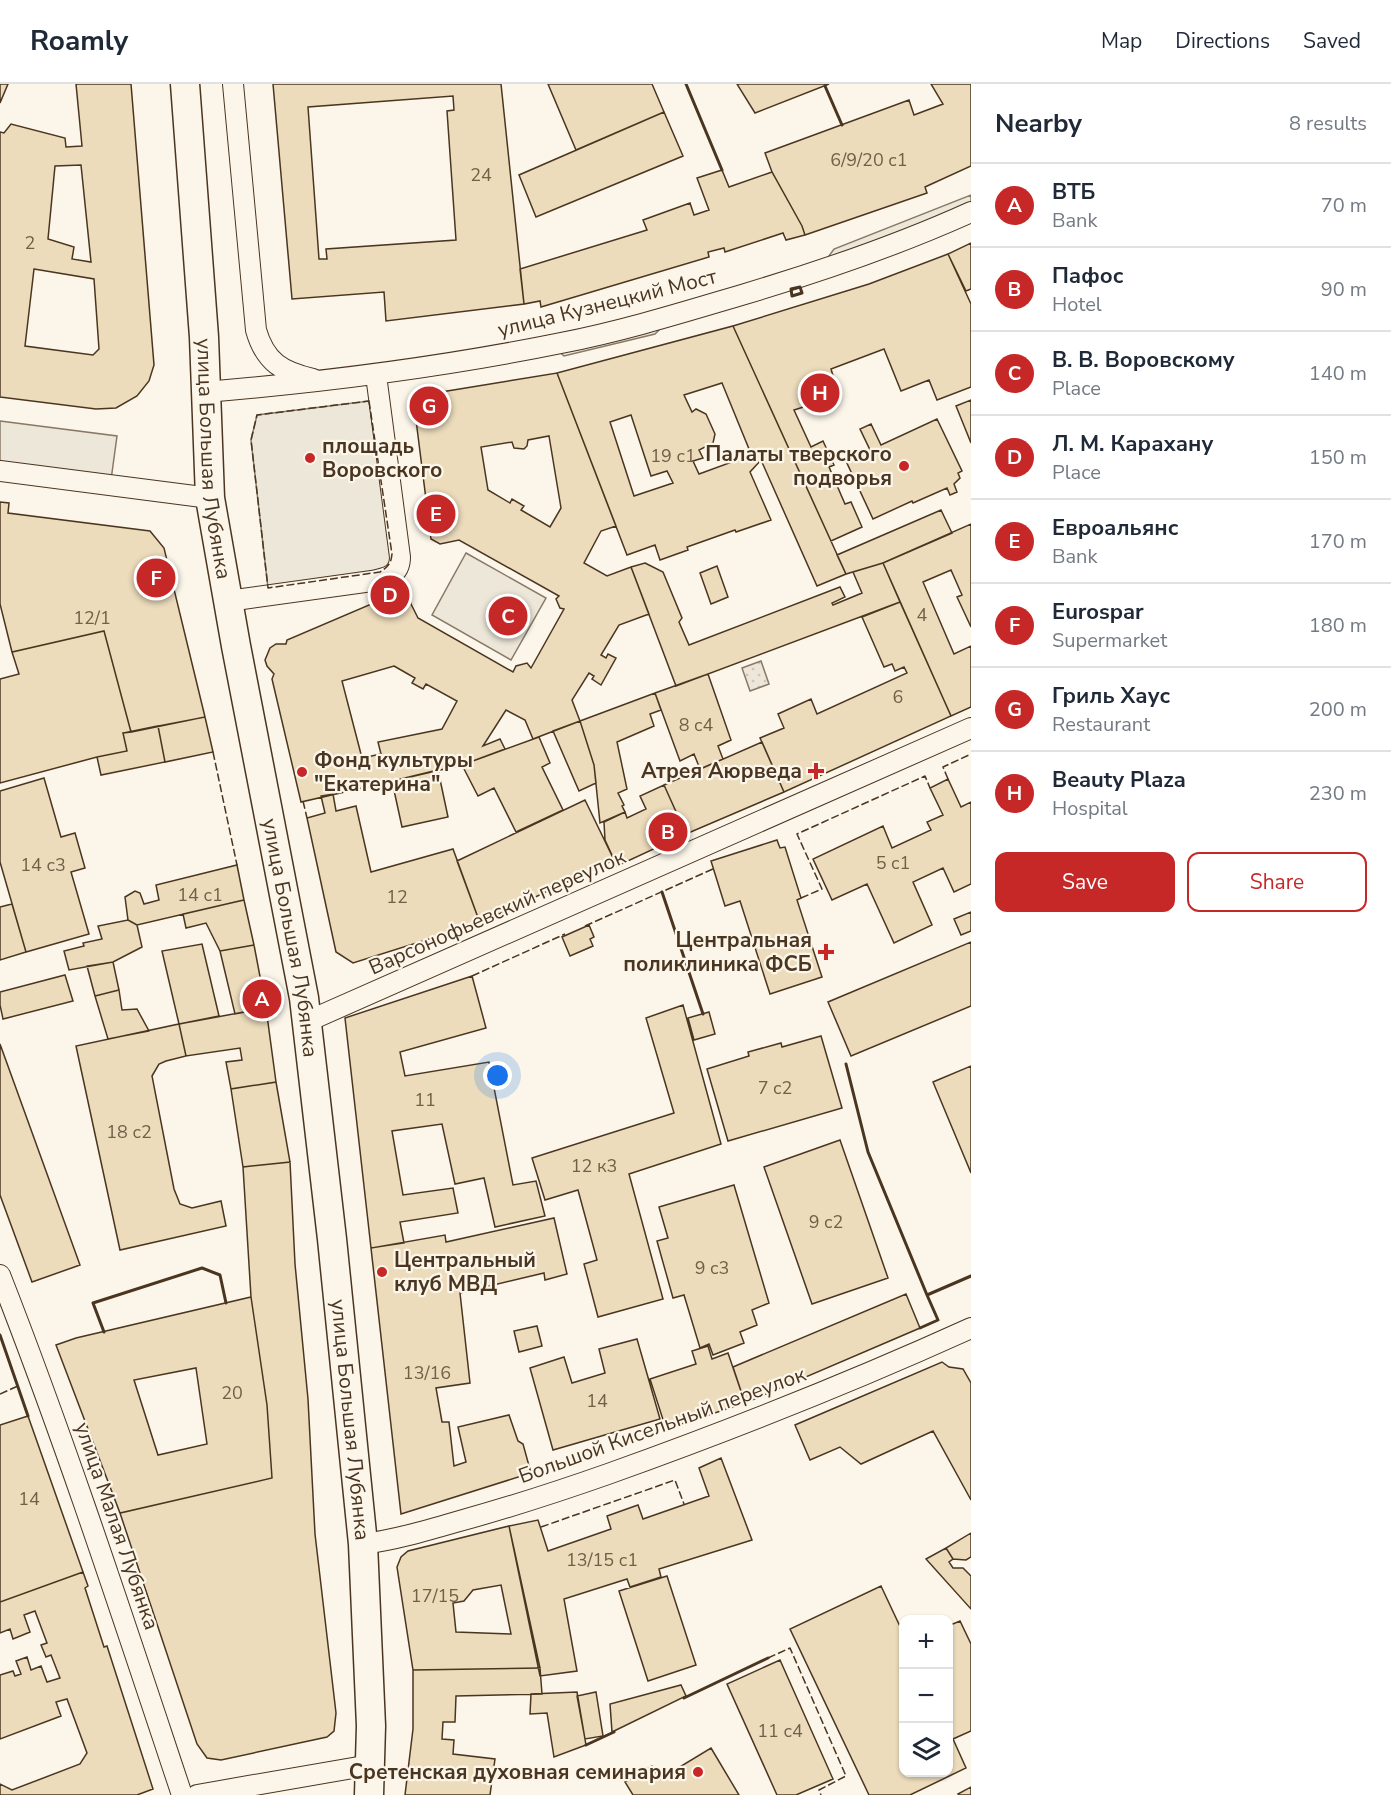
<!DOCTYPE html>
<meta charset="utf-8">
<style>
:root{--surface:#fff;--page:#f6f6f7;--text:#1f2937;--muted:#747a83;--line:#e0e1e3;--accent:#c62828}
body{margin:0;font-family:"Nunito Sans",sans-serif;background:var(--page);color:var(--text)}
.controls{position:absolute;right:18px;bottom:18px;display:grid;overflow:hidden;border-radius:12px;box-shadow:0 2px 4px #0004}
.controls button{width:54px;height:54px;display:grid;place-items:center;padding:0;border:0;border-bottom:2px solid var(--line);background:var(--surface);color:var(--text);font:30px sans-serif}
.you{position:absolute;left:498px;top:992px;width:21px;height:21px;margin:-15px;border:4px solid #fff;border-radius:50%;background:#1a73e8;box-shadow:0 0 0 9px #1a73e833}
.badge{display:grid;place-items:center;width:39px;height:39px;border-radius:50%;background:var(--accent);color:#fff;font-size:20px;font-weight:700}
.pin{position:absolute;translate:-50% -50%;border:3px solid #fff;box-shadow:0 2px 6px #0006}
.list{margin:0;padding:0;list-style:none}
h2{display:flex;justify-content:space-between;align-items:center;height:78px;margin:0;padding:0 24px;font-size:26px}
h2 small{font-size:20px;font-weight:400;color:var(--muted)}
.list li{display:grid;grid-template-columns:39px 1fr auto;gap:18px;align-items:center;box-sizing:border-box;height:84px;padding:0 24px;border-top:2px solid var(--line)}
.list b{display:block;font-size:22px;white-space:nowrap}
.list p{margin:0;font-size:20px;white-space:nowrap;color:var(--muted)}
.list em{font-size:20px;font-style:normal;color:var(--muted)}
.actions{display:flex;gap:12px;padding:18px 24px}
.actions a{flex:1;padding:14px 0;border:2px solid var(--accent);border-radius:12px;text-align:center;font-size:21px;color:var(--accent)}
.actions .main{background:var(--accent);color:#fff}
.icon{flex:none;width:33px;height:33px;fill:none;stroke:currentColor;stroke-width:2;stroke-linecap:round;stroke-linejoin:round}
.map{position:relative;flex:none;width:971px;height:1711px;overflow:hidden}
header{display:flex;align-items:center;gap:36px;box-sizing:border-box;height:84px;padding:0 30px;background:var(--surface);border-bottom:2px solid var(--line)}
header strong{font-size:28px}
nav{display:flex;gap:33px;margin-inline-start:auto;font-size:21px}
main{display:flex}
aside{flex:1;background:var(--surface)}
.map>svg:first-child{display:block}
</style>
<header>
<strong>Roamly</strong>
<nav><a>Map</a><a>Directions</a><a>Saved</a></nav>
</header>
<main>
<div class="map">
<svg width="971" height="1711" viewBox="0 0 971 1711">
<defs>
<pattern id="grass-dots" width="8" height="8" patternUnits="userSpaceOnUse" patternTransform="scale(1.5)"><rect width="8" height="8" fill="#ede6d9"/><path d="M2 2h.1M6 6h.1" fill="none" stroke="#cdc6ba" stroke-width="1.8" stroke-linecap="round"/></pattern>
</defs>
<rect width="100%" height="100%" fill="#fbf6e9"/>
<path fill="url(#grass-dots)" stroke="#887966" stroke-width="1.5" d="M761,577L769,600L750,607L742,584Z"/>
<path fill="#ede7d9" stroke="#887966" stroke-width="1.5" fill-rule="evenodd" d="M971,111V120L826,176L834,165Z
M663,242L655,250L564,272L556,265Z
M369,317L392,470L391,477L387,484L380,488L268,504L251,356L257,331Z
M0,337L117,352L111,396L0,381Z
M466,469L546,514L511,576L432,531ZM507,521L512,523L517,532L512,541L506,542L501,541L496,531L502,522Z"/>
<path fill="#ecdcbc" stroke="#4a3520" stroke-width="1.5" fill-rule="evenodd" d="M0,0H8L0,19Z
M76,0H131L154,281L149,297L137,312L116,324L96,325L0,313V48L4,49L11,40L65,54L66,63L82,62ZM81,81L91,178L72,175L74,163L48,155L55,82ZM34,185L94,195L99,265L93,271L25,262Z
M273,0H501L524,220L386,237L384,208L292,215ZM453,12L454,26L447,27L456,156L326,165L327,175H319L308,23Z
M548,0H652L664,28L576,66Z
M737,0H829L755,29Z
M931,0H971V82L925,103L927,109L805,151L802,142L772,88L765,69L909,16L914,31L943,20Z
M664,28L683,72L536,133L519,91Z
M722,86L729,103L772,88L802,142L805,151L786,156L783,149L725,168L724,164L708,168L709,173L541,223L540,217L524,220L520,185L647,146L643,136L690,119L694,131L709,126L697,94Z
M971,159V205L966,207L948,170Z
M948,170L971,220V303L937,316L929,296L901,307L884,265L831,285L839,312L794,326L811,363L823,357L834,381L829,383L845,420L851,418L862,443L831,457L733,242L869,200Z
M733,242L846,490L817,502L761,376L750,388L771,436L736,448L735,446L687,463L688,466L660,476L655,461L627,471L557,289ZM722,299L749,365L743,374L699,390L693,377L703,374L699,366L713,359L715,350L706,330L696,325L692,328L684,311ZM631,331L651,392L667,387L673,399L634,412L610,338Z
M557,289L616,442L601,447L584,479L607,492L631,483L649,530L619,541L601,571L606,574L608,570L616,574L601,601L592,595L594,592L589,589L572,616L580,637L533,655L525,636L506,626L483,662L500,655L505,665L462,681L301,718L272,595L274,590L267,582L265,576L270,564L276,560H286L287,556L397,509L409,516L418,534L513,588L516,582L527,579L531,584L564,525L560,524L556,515L559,512L459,456L440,460L431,455L415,328L423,315L429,310ZM549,352L561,424L550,443L521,426L524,422L512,415L510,419L488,406L481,363L512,358L514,364L524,365L527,362L528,356ZM394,582L415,594L412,599L423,605L426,600L457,617L442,645L378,658L381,670L362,674L342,597Z
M971,316V359L956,322Z
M937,335L962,387L958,389L960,394L954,400L957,408L950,411L947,404L913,419L912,417L873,435L846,377L870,366L860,345L871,340L881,361Z
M0,418L9,419L8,429L150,447L164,464L205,633L131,648L104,547L12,568L0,520Z
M941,426L952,449L883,479L846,490L837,471Z
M971,440V543L957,513L962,511L951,486L923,498L954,570L971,562V623L951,632L883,479Z
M645,479L663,488L682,534L679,538L689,561L840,503L845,513L832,519L833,521L862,509L853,488L883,479L900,518L676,602L631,483Z
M717,482L728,513L711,520L700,489Z
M900,518L951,632L784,708L760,654L784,644L778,630L811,615L817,630L907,589L904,583L895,587L892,580L884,583L862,533Z
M104,547L131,648L123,649L127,667L97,673L0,699V595L19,590L12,568Z
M708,590L731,656L718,662L723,675L700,685L694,670L680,677L655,609Z
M655,609L661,626L650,630L654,642L617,658L627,705L618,709L624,721L622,722L625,728L600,739L594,681L580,637Z
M205,633L213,668L165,678L158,642Z
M580,637L594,681L596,699L579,707L553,647Z
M158,642L165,678L101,691L97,673L127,667L123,649Z
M539,653L550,679L542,683L563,726L516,748L494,704L478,712L462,681Z
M762,658L784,708L686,750L664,701Z
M438,686L448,733L402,743L392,697Z
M44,694L61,753L75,749L85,784L71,788L89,850L26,868L0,778V707Z
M948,695L961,723L971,718V800L954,808L943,784L913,798L932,841L894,859L867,800L832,816L813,775L883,742L892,764L931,746L927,738L943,731L930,704Z
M664,701L686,750L617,782L605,756L604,738L625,728L627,734L646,725L640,712Z
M333,710L336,727L356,722L371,788L453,765L480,839L353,879L336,868L307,734L325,729L321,712Z
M585,716L614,776L480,839L457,777Z
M777,756L780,764L785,763L801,814L797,816L822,893L770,910L740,817L725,822L711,777Z
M237,781L244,816L137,841L128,836L125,813L135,807L140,809L144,820L159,816L156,801Z
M244,816L254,861L220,867L206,839L186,844L183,830Z
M12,820L26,868L0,876V823Z
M971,828V847L961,851L954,835Z
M128,836L137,841L142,863L113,878L69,886L64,867L84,862L83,859L102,855L98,842Z
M589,841L594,853L590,855L593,862L570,872L562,853Z
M971,858V922L851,972L828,918Z
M202,860L219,932L179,940L162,867Z
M254,861L266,924L235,930L220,867Z
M113,878L119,906L95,912L87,882Z
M65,891L73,917L3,935L0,921V908Z
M472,892L486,944L400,968L405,992L489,978L513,1101L536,1097L545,1132L495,1143L484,1094L455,1100L442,1040L392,1047L403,1111L453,1104L458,1129L400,1138L404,1159L371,1164L345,934Z
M119,906L122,926L137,925L149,947L108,955L95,912Z
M683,921L721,1060L629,1090L663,1215L598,1233L584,1180L597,1176L578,1106L545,1116L532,1074L674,1029L646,934Z
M266,924L276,998L231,1005L226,978L242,976L240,964L186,972L179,940Z
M709,928L715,950L694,956L688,934Z
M179,940L186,972L166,977L159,980L152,992L174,1105L180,1120L192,1124L221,1117L226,1142L120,1166L76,962Z
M821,952L842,1024L728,1057L707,985L749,972L748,968L781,959L782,963Z
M0,960L80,1181L32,1198L0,1111Z
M971,982V1089L933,998Z
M276,998L290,1078L243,1083L231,1005Z
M840,1056L888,1194L812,1220L764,1083Z
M290,1078L295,1180L308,1315L315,1450L336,1629L334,1647L327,1653L221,1676L207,1674L197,1660L120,1429L272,1394L267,1321L251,1213L243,1083Z
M734,1101L769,1219L752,1226L757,1241L740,1248L744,1259L713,1271L709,1260L700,1264L684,1211L673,1214L657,1157L668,1154L659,1123Z
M554,1134L567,1190L545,1196L544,1189L460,1209L470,1299L436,1304L442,1338H449L454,1382L466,1378L458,1343L509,1331L518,1357L523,1360L531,1389L401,1430L371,1164L445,1151L446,1158Z
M906,1210L920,1244L745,1319L733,1283Z
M251,1213L267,1321L272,1394L120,1429L56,1261L76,1254ZM196,1284L207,1360L158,1371L134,1296Z
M537,1242L542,1262L519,1268L514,1247Z
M637,1255L660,1335L553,1366L530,1284L564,1273L572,1299L605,1289L599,1265Z
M708,1262L712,1275L728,1269L745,1319L666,1345L650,1295L696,1280L692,1267Z
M942,1278L949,1283L963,1285L971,1299V1416L933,1347L861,1380L840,1363L810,1376L795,1341Z
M28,1332L83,1488L0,1518V1341Z
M721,1374L752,1456L659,1485L661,1493L630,1503L627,1495L564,1515L577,1587L540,1592L509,1442L538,1436L548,1467L611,1445L607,1432L638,1421L643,1435L709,1412L699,1384Z
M509,1442L540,1584L413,1586L397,1483L401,1473L408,1467ZM501,1501L511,1550L456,1548L453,1519L464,1517L473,1506Z
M971,1449V1473L966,1476L953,1475L946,1464Z
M946,1464L953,1475L949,1478L953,1484H963L971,1492V1525L926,1475Z
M83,1488L88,1502L85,1504L104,1563L107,1562L153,1705L137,1711H0V1700L12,1706L80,1680L87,1669L67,1615L56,1618L61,1632L0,1655V1591L13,1587L15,1592L21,1590L16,1577L27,1573L31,1586L41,1582L47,1598L60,1594L51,1571L46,1573L41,1561L47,1559L35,1527L24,1531L30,1548L13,1555L10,1545L0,1549V1518Z
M667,1492L696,1581L648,1597L619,1507Z
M881,1502L904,1551V1688H948V1542L960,1537L971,1560V1647L953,1655L966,1684L910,1711H869L790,1545Z
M780,1576L833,1695L796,1711H777L727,1600Z
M540,1584L542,1610L456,1612L455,1638H443L442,1655L454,1656L453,1670L495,1675L490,1711H405L413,1645V1586Z
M681,1601L686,1612L612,1648L610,1620Z
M577,1608L586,1661L554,1673L547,1629L530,1630L531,1610Z
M596,1608L603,1652L585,1655L577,1612Z
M711,1664L739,1711H633L625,1698L652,1682L660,1695Z
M971,1703V1711H959L958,1710Z"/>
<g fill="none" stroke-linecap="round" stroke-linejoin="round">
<g stroke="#4a3520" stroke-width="22">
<path id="street" d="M233,0L256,246C265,278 282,288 313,295
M205,308C325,298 443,283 561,259C623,247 684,228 745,210C822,187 898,161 971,128
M0,387L210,414
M228,517L372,497C387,494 400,491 400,473L376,291
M306,938L971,644
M0,1191C67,1362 124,1537 182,1711
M363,1460C394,1456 425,1447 456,1438C507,1424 557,1408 608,1390C731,1346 852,1298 971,1244
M197,1711L370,1681"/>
</g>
<g stroke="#4a3520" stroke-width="31">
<g id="secondary">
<path id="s1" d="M185,0L204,253L210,414L236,562L304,914L332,1155L363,1460L371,1642L369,1711"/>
</g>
</g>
<use href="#street" stroke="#fbf6e9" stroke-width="20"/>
<use href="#secondary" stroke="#fbf6e9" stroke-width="28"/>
<path stroke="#4a3520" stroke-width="1.5" stroke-dasharray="8 3" stroke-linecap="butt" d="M369,317L392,470C391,480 388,483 380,488L268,504L251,356L257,331Z
M213,668L237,781
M948,695L943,683L971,670
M303,717L307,734
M801,814L822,805L797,750L925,692L930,704
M585,842L713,785
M472,892L565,850
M0,1310L18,1302
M541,1443L675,1396L684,1420
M768,1574L790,1564L846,1692L819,1706L821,1711"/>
<path stroke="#4a3520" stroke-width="3" d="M686,0L722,86
M825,2L842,41
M800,203L802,209L792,212L791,205Z
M662,808L703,930
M846,980L868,1068L927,1211L971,1192
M920,1244L938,1236L927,1211
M104,1248L93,1219L202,1184L220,1191L226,1219
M0,1251L28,1332
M684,1614L768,1574
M586,1661L614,1648"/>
</g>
<g fill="#c62828" stroke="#fbf6e9" stroke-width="2">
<circle cx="310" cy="374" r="6"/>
<circle cx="904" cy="382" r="6"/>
<path d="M813 678h6v6h6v6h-6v6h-6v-6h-6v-6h6z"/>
<circle cx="302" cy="688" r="6"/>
<path d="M823 859h6v6h6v6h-6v6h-6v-6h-6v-6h6z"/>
<circle cx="382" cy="1188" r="6"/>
<circle cx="698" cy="1688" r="6"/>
</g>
<g text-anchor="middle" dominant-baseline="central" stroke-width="4.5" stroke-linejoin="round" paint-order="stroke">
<g font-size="18" fill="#725f47">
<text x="869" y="76">6/9/20 с1</text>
<text x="481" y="91">24</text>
<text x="30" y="159">2</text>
<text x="673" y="372">19 с1</text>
<text x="922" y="531">4</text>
<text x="92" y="534">12/1</text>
<text x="898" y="613">6</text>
<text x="696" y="641">8 с4</text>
<text x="893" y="779">5 с1</text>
<text x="43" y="781">14 с3</text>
<text x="200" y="811">14 с1</text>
<text x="397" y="813">12</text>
<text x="775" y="1004">7 с2</text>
<text x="425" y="1016">11</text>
<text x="129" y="1048">18 с2</text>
<text x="594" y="1082">12 к3</text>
<text x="826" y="1138">9 с2</text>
<text x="712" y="1184">9 с3</text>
<text x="427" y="1289">13/16</text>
<text x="232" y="1309">20</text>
<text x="597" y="1317">14</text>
<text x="29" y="1415">14</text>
<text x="602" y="1476">13/15 с1</text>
<text x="435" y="1512">17/15</text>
<text x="780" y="1647">11 с4</text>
</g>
<g font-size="21" fill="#4a3520" stroke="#fbf6e9">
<text transform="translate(607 219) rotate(-14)">улица Кузнецкий Мост</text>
<text stroke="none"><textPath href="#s1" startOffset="376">улица Большая Лубянка</textPath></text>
<text transform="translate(497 828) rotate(-24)">Варсонофьевский переулок</text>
<text stroke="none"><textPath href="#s1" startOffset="862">улица Большая Лубянка</textPath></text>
<text stroke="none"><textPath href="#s1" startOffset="1348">улица Большая Лубянка</textPath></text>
<text transform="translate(662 1341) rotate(-20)">Большой Кисельный переулок</text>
<text transform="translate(117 1442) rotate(71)">улица Малая Лубянка</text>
</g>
<g font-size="21" font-weight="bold" fill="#4a3520" stroke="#fbf6e9" text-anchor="end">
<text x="322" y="362" text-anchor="start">площадь<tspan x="322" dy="24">Воровского</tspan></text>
<text x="892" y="370">Палаты тверского<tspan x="892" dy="24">подворья</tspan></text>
<text x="314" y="676" text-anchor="start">Фонд культуры<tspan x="314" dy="24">"Екатерина"</tspan></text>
<text x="802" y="687">Атрея Аюрведа</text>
<text x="812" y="856">Центральная<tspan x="812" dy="24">поликлиника ФСБ</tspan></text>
<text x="394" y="1176" text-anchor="start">Центральный<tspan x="394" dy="24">клуб МВД</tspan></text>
<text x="686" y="1688">Сретенская духовная семинария</text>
</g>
</g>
</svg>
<div class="controls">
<button>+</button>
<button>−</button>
<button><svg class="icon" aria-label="layers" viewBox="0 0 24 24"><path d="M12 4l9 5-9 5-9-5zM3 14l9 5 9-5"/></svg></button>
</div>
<div class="you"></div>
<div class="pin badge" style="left:262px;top:915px">A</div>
<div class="pin badge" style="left:668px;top:748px">B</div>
<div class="pin badge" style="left:508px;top:532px">C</div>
<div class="pin badge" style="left:390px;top:511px">D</div>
<div class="pin badge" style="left:436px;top:430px">E</div>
<div class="pin badge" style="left:156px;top:494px">F</div>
<div class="pin badge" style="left:429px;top:322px">G</div>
<div class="pin badge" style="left:820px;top:309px">H</div>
</div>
<aside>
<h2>Nearby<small>8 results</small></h2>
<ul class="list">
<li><span class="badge">A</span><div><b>ВТБ</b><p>Bank</p></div><em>70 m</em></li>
<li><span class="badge">B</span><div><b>Пафос</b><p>Hotel</p></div><em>90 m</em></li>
<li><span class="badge">C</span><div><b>В. В. Воровскому</b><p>Place</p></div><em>140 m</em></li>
<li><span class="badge">D</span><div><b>Л. М. Карахану</b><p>Place</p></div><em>150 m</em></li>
<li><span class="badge">E</span><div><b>Евроальянс</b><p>Bank</p></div><em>170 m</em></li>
<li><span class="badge">F</span><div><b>Eurospar</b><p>Supermarket</p></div><em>180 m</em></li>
<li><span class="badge">G</span><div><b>Гриль Хаус</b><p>Restaurant</p></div><em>200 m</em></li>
<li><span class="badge">H</span><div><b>Beauty Plaza</b><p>Hospital</p></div><em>230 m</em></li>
</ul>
<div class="actions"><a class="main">Save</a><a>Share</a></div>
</aside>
</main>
